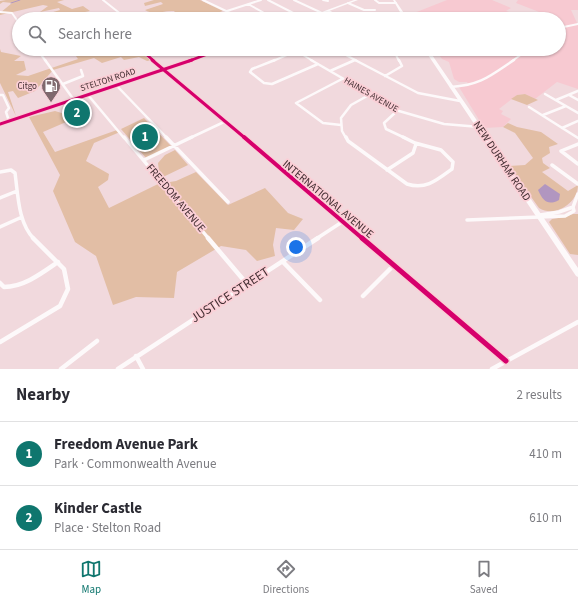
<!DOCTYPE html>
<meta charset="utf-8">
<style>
:root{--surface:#fff;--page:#f2f2f3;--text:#2b2b33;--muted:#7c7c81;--line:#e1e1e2;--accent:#0f766e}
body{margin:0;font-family:"Source Sans 3",sans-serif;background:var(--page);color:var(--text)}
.you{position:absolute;left:296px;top:247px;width:14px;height:14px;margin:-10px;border:3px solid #fff;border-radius:50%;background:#1a73e8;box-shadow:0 0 0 6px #1a73e833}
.badge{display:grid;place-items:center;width:26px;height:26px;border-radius:50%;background:var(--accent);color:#fff;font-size:13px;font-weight:700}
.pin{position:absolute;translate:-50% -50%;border:2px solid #fff;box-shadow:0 1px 4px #0006}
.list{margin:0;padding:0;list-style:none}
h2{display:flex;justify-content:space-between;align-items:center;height:52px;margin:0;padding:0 16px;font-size:17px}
h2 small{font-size:13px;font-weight:400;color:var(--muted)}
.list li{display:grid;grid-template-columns:26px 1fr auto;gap:12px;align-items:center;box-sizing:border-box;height:64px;padding:0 16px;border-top:1px solid var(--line)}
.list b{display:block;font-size:15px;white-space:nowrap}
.list p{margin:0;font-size:13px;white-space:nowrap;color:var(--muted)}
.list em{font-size:13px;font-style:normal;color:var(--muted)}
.icon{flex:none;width:22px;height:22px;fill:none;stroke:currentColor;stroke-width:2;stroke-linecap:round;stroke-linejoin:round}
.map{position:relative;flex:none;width:578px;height:369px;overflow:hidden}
.search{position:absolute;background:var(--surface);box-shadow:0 1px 3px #0004;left:12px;right:12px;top:12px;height:44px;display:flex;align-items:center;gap:10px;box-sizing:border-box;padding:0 14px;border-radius:22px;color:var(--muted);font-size:15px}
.sheet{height:180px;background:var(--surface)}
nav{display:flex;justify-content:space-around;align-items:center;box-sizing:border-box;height:56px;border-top:1px solid var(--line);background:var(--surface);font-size:11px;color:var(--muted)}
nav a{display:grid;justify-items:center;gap:2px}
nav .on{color:var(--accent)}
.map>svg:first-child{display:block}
</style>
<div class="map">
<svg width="578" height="369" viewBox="0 0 578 369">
<rect width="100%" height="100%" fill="#f1d9dd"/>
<path fill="#f7c9d1" d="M447,0H492L511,8L506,11L530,19H411L409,15Z
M518,0H578V10H571L578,25V89L557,82L535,99L525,94L517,95L499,109L503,111L501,114L511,119L503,127L484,128L459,87L469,86L467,82H459L454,79L449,62L442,59L435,49H559V19H538L547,15L516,3Z"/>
<path fill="#e2bea5" d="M6,0H64L57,2L72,9L83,6L90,11L85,12L91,16V19H60L67,16L63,12L54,14L51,18H45L43,15L60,10L59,8L40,12L48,6L43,5L0,15V13L12,3L3,2L0,4V1Z
M154,0H200L223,11L198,19H181L174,11C163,10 154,16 145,10L163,4L161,2L145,6L144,3Z
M0,49L1,52L21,56L14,61H24L26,70L16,75L28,76L78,59L76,56L90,51L89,49H138L153,60L147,61L139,57L124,60L121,57L102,63L94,58L53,70L35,91L18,98L13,91L8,92L16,116L0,83Z
M525,94L538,100L527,105L511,99L517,95Z
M55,111L68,115L80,114V116L43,132L55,152L117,130L120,132L94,143L86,161L109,174L108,180L98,187L109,208L158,184L176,181L196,172L228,205L265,188L288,213L303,219L294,230L276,228L273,245L275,256L257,261L246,250L221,246L177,272L174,298L136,297L113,305L96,256L75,242L53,191L60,175L29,117Z
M144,118L171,146L146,158L121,129Z
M508,123L517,127L541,132L558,144L549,147L550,153L542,158L543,163L550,168L542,172L568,191L578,185C578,203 555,218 539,208L509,166L525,165L533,158L515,133L503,127Z
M175,150L188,165L163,177L159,172L158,163L165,155Z
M573,214H578V255L570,254L549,222L552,219L565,217Z"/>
<path fill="#b196c0" d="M545,184L560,194L559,200C548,206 543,201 538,190Z"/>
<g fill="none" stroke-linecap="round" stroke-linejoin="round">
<path stroke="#b196c0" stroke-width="1" d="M11,3L20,0"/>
<path stroke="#fdf9fa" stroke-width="2" d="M103,0L127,19
M203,0L243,19
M268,0L305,19
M294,0L322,13
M323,0L328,1
M375,0L379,3H396
M348,3L364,10H375
M248,4L275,19
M227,11L261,0
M328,11L344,19
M0,12L12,13L19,23
M160,19L164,17
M219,19L234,14
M559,28L578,24
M36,49L46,61
M140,49L154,61
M293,49L313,61
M335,49L357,61
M393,49L399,61
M273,61L296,51
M512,61L529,49"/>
<path stroke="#fdf9fa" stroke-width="2.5" d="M45,60L74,100
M152,60L245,138
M275,60L252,69L250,72L264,83L272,84L318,64
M311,60L399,111L444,124L480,127
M355,60L418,93L460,101
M330,71L355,60
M385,76L402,66L399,60
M63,84L83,76L81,70
M117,86L167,138
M451,87C481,85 490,76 514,60
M545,94L578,113
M0,95H3L9,108L6,112L9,121
M88,95L124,138
M569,95L578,100
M556,100L578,91
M529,107L578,138
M397,111L384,123L386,129L405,138
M543,115L566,106
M341,125L323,123L296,103L342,79
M562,128L578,121
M190,138L224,122
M346,138L342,131L341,118L351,105L369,95"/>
<path stroke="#fdf9fa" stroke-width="3.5" d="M124,137L209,239
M166,137L228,202
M244,137L363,239
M346,137L348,141L407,184C426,190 437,180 452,169L453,162L441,150L415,143L403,137
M578,144L561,151L578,164
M144,160L192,137
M552,165L578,184
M387,170L413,153L416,144
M0,172L11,170L15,173C18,194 18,223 34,239
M0,198L17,191
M540,215L559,212L573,207
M467,220L565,216L574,211L573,207L578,194
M0,227L22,217
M316,239L342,222"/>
<path stroke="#fdf9fa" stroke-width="4.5" d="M208,238L247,284
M362,238L506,361
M283,262L320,300
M0,283L4,287C24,287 42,273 58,262
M363,296L393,266
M0,342L60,306L68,289L64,269L33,238
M136,356L143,369
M61,369L97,341
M118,369L318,238
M492,369L578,322"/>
<path fill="#fdf9fa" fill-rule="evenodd" d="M354,0H358L308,19H303Z
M393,0H395L408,19H404Z
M218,49H223L155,74L0,125V122L153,72Z
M424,49H428L578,268V277L576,276Z"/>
<g stroke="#fbcfd6" stroke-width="4">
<path id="cycleway-far3" d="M140,49L154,61
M189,61L221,49"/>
</g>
<g stroke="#fbcfd6" stroke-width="5">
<path id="cycleway-far2" d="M152,60L245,138
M0,124L192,60"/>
</g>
<g stroke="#fbcfd6" stroke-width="6">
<path id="cycleway-far1" d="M244,137L363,239"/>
</g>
<g stroke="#fbcfd6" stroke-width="8">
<path id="cycleway" d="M362,238L506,361"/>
</g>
<use href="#cycleway-far3" stroke="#d6006c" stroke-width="2.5"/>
<use href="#cycleway-far2" stroke="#d6006c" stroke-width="3"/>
<use href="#cycleway-far1" stroke="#d6006c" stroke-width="4"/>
<use href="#cycleway" stroke="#d6006c" stroke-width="5"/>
</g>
<defs>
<g id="fuel-pin" transform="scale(1)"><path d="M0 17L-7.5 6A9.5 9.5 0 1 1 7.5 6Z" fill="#7f696d" stroke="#fbcfd6"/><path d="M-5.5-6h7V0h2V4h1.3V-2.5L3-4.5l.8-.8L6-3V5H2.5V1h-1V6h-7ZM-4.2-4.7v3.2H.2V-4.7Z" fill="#fff"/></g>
</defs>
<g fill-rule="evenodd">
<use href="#fuel-pin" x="51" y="86"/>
</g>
<g text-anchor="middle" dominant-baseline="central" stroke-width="3.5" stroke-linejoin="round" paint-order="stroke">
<g font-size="9" fill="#422d31" stroke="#fbcfd6">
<text transform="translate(108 80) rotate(-18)">STELTON ROAD</text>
<text transform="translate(371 95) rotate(30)">HAINES AVENUE</text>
</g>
<g font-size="9" fill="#422d31" stroke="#fbcfd6" text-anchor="end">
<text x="37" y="86">Citgo</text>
</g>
<g font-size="11" fill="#422d31" stroke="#fbcfd6">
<text transform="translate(502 161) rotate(56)">NEW DURHAM ROAD</text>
<text transform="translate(176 198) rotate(50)">FREEDOM AVENUE</text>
<text transform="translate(328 199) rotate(40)">INTERNATIONAL AVENUE</text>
</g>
<g font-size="13" fill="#422d31" stroke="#fbcfd6">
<text transform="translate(230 295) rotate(-33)">JUSTICE STREET</text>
</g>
</g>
</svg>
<div class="you"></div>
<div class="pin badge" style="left:145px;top:137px">1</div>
<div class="pin badge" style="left:77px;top:113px">2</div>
<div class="search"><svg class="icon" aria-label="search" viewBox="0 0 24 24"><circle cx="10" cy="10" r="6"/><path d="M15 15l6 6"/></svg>Search here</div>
</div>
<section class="sheet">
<h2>Nearby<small>2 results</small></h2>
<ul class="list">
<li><span class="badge">1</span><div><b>Freedom Avenue Park</b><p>Park · Commonwealth Avenue</p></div><em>410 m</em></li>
<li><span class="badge">2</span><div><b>Kinder Castle</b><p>Place · Stelton Road</p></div><em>610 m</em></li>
</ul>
</section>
<nav>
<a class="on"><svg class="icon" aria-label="map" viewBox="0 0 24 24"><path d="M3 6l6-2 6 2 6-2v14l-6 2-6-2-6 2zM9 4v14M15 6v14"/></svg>Map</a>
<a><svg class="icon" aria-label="directions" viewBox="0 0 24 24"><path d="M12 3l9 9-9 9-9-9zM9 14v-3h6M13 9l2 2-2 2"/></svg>Directions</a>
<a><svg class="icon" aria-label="saved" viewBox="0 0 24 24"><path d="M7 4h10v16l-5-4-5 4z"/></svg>Saved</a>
</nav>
